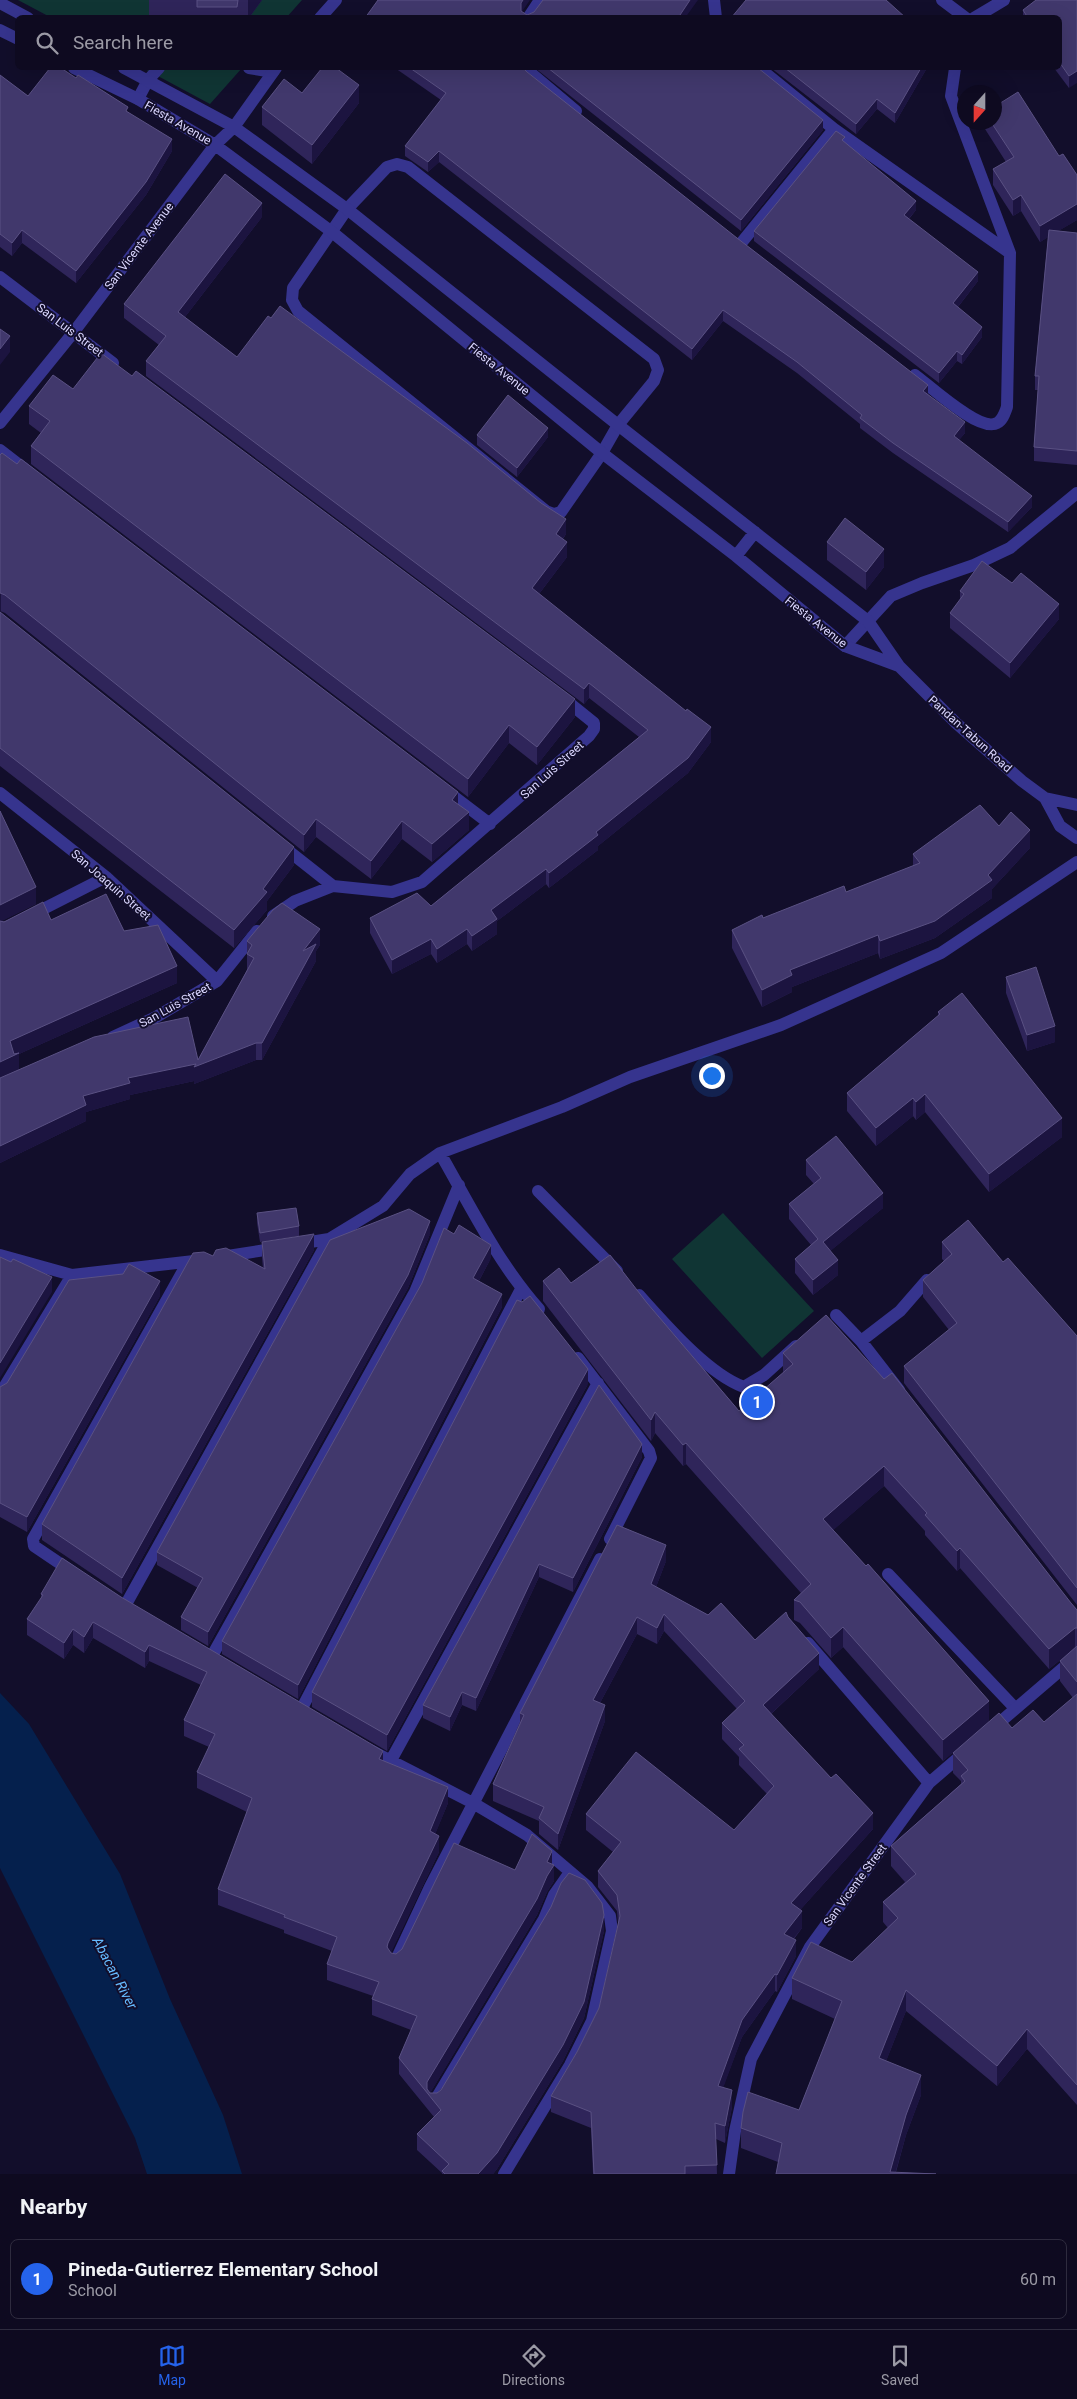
<!DOCTYPE html>
<style>
:root{--surface:#0e0a20;--page:#171329;--text:#f1f3f6;--muted:#9b9aa5;--line:#2e2b3e;--accent:#2563eb}
body{margin:0;font-family:Roboto,sans-serif;background:var(--page);color:var(--text)}
.compass{position:absolute;left:957px;top:85px;width:45px;height:45px;border-radius:50%;background:var(--surface);box-shadow:0 5px 20px #0002;rotate:201deg}
.you{position:absolute;left:711px;top:1075px;width:18px;height:18px;margin:-12px;border:4px solid #fff;border-radius:50%;background:#1a73e8;box-shadow:0 0 0 8px #1a73e833}
.badge{display:grid;place-items:center;width:32px;height:32px;border-radius:50%;background:var(--accent);color:#fff;font-size:16px;font-weight:700}
.pin{position:absolute;translate:-50% -50%;border:2px solid #fff;box-shadow:0 1px 5px #0006}
.list{margin:0;padding:0;list-style:none}
h2{display:flex;justify-content:space-between;align-items:center;height:65px;margin:0;padding:0 20px;font-size:21px}
h2 small{font-size:16px;font-weight:400;color:var(--muted)}
.list li{display:grid;grid-template-columns:32px 1fr auto;gap:15px;align-items:center;box-sizing:border-box;height:80px;margin:0 10px 10px;padding:0 10px;border:1px solid var(--line);border-radius:8px}
.list b{display:block;font-size:19px;white-space:nowrap}
.list p{margin:0;font-size:16px;white-space:nowrap;color:var(--muted)}
.list em{font-size:16px;font-style:normal;color:var(--muted)}
.icon{flex:none;width:28px;height:28px;fill:none;stroke:currentColor;stroke-width:2;stroke-linecap:round;stroke-linejoin:round}
.map{position:relative;flex:none;width:1077px;height:2174px;overflow:hidden}
.search{position:absolute;background:var(--surface);box-shadow:0 5px 20px #0002;left:15px;right:15px;top:15px;height:55px;display:flex;align-items:center;gap:12px;box-sizing:border-box;padding:0 18px;border-radius:8px;color:var(--muted);font-size:19px}
.sheet{height:155px;background:var(--surface)}
nav{display:flex;justify-content:space-around;align-items:center;box-sizing:border-box;height:70px;border-top:1px solid var(--line);background:var(--surface);font-size:14px;color:var(--muted)}
nav a{display:grid;justify-items:center;gap:2px}
nav .on{color:var(--accent)}
.map>svg:first-child{display:block}
</style>
<div class="map">
<svg width="1077" height="2174" viewBox="0 0 1077 2174">
<rect width="100%" height="100%" fill="#120e2b"/>
<path fill="#103534" d="M18,0H302L286,18L50,17Z
M143,68H242L210,104Z
M723,1213L814,1311L762,1358L672,1259Z"/>
<path fill="#05204d" d="M0,1693L29,1724L120,1874L170,1999L223,2115L242,2174H147L135,2138L0,1868Z"/>
<g fill="none" stroke-linecap="round" stroke-linejoin="round">
<path stroke="#36348e" stroke-width="12" d="M249,68L273,72
M138,99L148,80L159,68
M397,164L408,167L654,359L658,370L654,381L618,425L602,453L561,512L554,514L546,511L298,311L292,300L293,288L347,209L387,167Z
M845,646L891,596L922,583L974,565L1010,548L1077,493
M538,1191L617,1271
M639,1295C665,1324 708,1374 744,1387L764,1375L796,1346
M888,1574L1015,1708"/>
<path stroke="#36348e" stroke-width="12" d="M714,0L716,18
M942,0L966,18
M0,3L28,18
M320,18L336,0
M528,18L540,0
M974,18L1004,0
M0,30L18,39
M74,68L138,99L215,145L332,232L602,453L736,556L845,646L899,666
M124,68L234,127L347,209L618,425L868,621L899,666L956,723L1022,781L1045,798L1077,805
M525,68L576,111
M759,68L834,129L1010,253
M742,242L834,129
M0,277L113,363
M915,375C930,386 980,433 997,423C1003,420 1005,412 1007,407L1010,253L951,96L955,68
M0,423L73,333L215,145L234,127L276,68
M0,450L31,474
M736,556L755,532
M444,789L490,824
M0,793L106,877L217,981
M1045,798L1060,826L1077,838
M281,845L333,886
M273,916L295,901L333,886L392,892L422,882L589,736L594,729V723L563,698
M0,931L106,877
M113,1037L156,1017L217,981L257,931
M440,1153C471,1207 498,1263 539,1309
M298,1244L329,1239L383,1206L410,1174L440,1153L562,1107L630,1077L781,1025L941,953L1077,862
M0,1255L72,1275L194,1261
M221,1257L278,1248
M836,1315L861,1341L899,1390
M861,1341L900,1311L927,1280
M578,1358L649,1451L651,1458L610,1539
M0,1394L72,1275
M74,1573L34,1546L33,1539L188,1262
M125,1606L329,1239
M808,1643L929,1783
M212,1656L415,1292L459,1185
M301,1710L521,1289
M992,1729L1077,1656
M370,1750L473,1803L527,1835L587,1886L610,1916L612,1931L592,2021L570,2065L504,2174
M390,1762L598,1383
M395,1962L430,1887L600,1559
M434,2102L544,1919L554,1895L568,1875
M729,2174L735,2131L751,2059L810,1947L929,1783L965,1752"/>
</g>
<path fill="#2f255a" d="M149,0H262L249,18H149Z
M1077,0L1069,88L1054,68H1060V18H1023V10Z
M395,68H523L527,72L928,394L965,433L959,440L1032,507L1008,532L893,453L860,428V424L797,373L723,321L692,360L439,162L428,172L405,156V146L441,100Z
M535,68H758L823,130L741,231Z
M771,68H927L895,123L877,109L856,134Z
M0,75L28,96L76,78L128,112L172,151L146,195L76,283L22,243L12,256L0,247Z
M302,93L359,103L312,164L262,125V107Z
M985,122H994L1059,156L1077,175V220L1058,231L1077,233V465L1034,461V447L1038,390H1035V376L1048,237L1040,242L1021,211L1013,216L993,185V169L1006,162L985,129Z
M845,143L916,210L909,219L978,281L958,307L982,337L962,364L957,361L939,383L754,241V231Z
M262,217L185,317L237,357L566,534L563,539L567,557L539,594L711,742L688,773L598,846V850L549,888L546,884L497,921V934L472,951L467,944L437,963L431,954L392,974L370,933V918L431,906L639,737L589,698L584,704L146,376V361L159,345L124,318V304Z
M73,389L575,717L537,765L509,743L468,797L31,464V446L41,433L29,424V406Z
M477,435L548,437L517,477L477,445Z
M0,455L458,804L469,830L432,862L402,839L371,879L316,837L304,852L5,613L0,611Z
M827,542L884,567L866,590L827,560Z
M960,591L1059,619L1010,678L950,628V613L960,600Z
M0,612L294,865L267,901V910L234,948L0,766Z
M0,811L36,904L1,921L51,920L124,931L177,983L19,1054V1070L198,1060L247,970V941L320,945L316,951V961L262,1060H256L194,1084V1081L130,1095V1099L86,1112V1121L0,1163Z
M999,826L1030,848L992,889V898L935,938L880,959L878,953L792,987V992L762,1007L732,948V930L763,918L846,892L913,866V854Z
M1006,977L1055,1042L1027,1051L1006,993Z
M938,1012L1062,1137L989,1192L925,1112L916,1120L913,1116L876,1146L847,1111V1093L938,1016Z
M806,1160L883,1208L830,1251L838,1275L813,1295L795,1273V1259L811,1245L789,1219V1204L814,1184L806,1175Z
M257,1213L299,1226V1236L260,1242L257,1223Z
M430,1234L408,1288L208,1646L181,1630V1617L198,1588L157,1565V1552Z
M262,1242L314,1250L122,1594L42,1540V1524L213,1256L263,1268L262,1258Z
M942,1242L1003,1262L1077,1336V1605L904,1383V1366L949,1330L923,1297V1280L944,1261L942,1259Z
M491,1258L479,1281L502,1307L298,1699L222,1654V1641Z
M543,1281L571,1283L647,1303L739,1411L783,1373V1353L1071,1603L1077,1610V2105L1027,2049L997,2086L906,2011L886,2061L921,2095L906,2135L896,2172L776,2174L778,2162L741,2148V2128L799,2110L835,2019L792,1999V1978L852,1962L888,1928L883,1922V1902L905,1882L891,1866V1846L961,1784V1781L953,1773V1753L1012,1728L1044,1722L1073,1698L1060,1681V1661L1074,1649L1049,1669L960,1568L957,1571L925,1535V1531L884,1486L833,1530L989,1721L943,1761L843,1647L831,1658L800,1623L794,1620V1600L801,1593L686,1464L683,1466L655,1433L651,1441L543,1301Z
M160,1296L27,1532L0,1517V1387Z
M588,1384L387,1751L312,1707V1692Z
M599,1385L642,1457L573,1592L539,1577L476,1711L462,1705L450,1731L423,1718V1705Z
M666,1561L656,1587L755,1640L788,1617L819,1669L771,1714L873,1829L800,1910L802,1928L794,1939L796,1956L777,1992L775,1991L742,2037L723,2087L732,2107L725,2143L716,2139L717,2174H593L591,2128L551,2112V2096L577,2052L599,2008L618,1923L617,1911L598,1887V1871L613,1852L586,1830V1814L734,1830L767,1794L739,1765V1757L722,1739V1723L737,1709L664,1631L657,1644L637,1634L600,1703L605,1721L558,1850L539,1834V1821L493,1801V1784L520,1722V1713Z
M41,1594L121,1597L383,1761L448,1803L435,1834L439,1852L391,1952V1953L396,1954L515,1870L552,1865L554,1881L547,1892L537,1915L430,2093H437L604,1931L584,2018L563,2061L497,2169L493,2174H442V2173L417,2150V2134L434,2117L399,2074V2058L411,2030L372,2015V1999L373,1996L327,1980V1964L332,1951L284,1933V1930L218,1905V1889L247,1812L197,1788V1772L209,1747L184,1736V1720L201,1685L149,1661L145,1668L93,1638L84,1653L73,1645L64,1659L27,1635V1619L41,1599Z"/>
<path fill="#1c1440" d="M248,0H262L249,18H248Z
M523,0H530L521,13V18V3Z
M690,0H698L685,18H678Z
M921,68H927L895,123V113Z
M1077,71V83L1069,88V76Z
M359,85V103L312,164V145Z
M877,99V109L856,134V124Z
M823,120V130L741,231V220Z
M172,139V151L146,195L76,283V271Z
M439,151V162L428,172V162Z
M1021,195V211L1013,216V200Z
M916,201V210L904,224V215Z
M262,203V217L178,326V312Z
M1077,204V220L1040,242V226Z
M22,230V243L12,256V243Z
M978,272V281L953,313V303Z
M723,310V321L692,360V349Z
M982,327V337L962,364V355Z
M10,336V352L0,365V349Z
M957,351V361L939,383V373Z
M928,385V395L923,391Z
M965,422V433L954,446V436Z
M548,428V437L517,477V468Z
M1032,496V507L1008,532V522Z
M566,519V534L556,548V534Z
M567,542V557L532,603V588Z
M884,549V567L866,590V572Z
M0,593H1V611H0Z
M1059,604V619L1010,678V663Z
M589,683V698L584,704V689Z
M575,699V717L537,765V747Z
M509,725V743L468,797V779Z
M711,727V742L688,773L598,846V850L549,888V873L596,832Z
M458,792V810L452,800Z
M469,812V830L432,862V844Z
M316,819V837L304,852V835Z
M402,821V839L371,879V861Z
M1030,830V848L992,889V898L935,938L880,959V941L988,875Z
M294,847V865L267,901V910L234,948V930L263,889Z
M546,869V884L497,921V934L472,951V936L491,910Z
M36,887V904L0,922V905Z
M320,929V945L316,951V961L262,1060V1043L303,951Z
M467,929V944L437,963V949Z
M878,935V953L792,987V992L762,1007V990L790,970Z
M431,939V954L392,974V960Z
M177,966V983L19,1054V1070L0,1079V1062L10,1041Z
M1055,1026V1042L1027,1051V1035Z
M256,1043V1060L194,1084V1081L130,1095V1099L86,1112V1121L0,1163V1146L83,1096L128,1078Z
M925,1094V1112L916,1120V1102Z
M913,1098V1116L876,1146V1128Z
M1062,1118V1137L989,1192V1174Z
M883,1193V1208L823,1257V1242Z
M430,1221V1234L408,1288L208,1646V1632Z
M314,1234V1250L122,1594V1578Z
M491,1245V1258L473,1292V1278Z
M838,1260V1275L813,1295V1280Z
M52,1277V1292L0,1378V1363Z
M160,1281V1296L27,1532V1517Z
M502,1294V1307L298,1699V1685Z
M588,1369V1384L387,1751V1735Z
M655,1412V1433L651,1441V1420Z
M686,1443V1464L683,1466V1445Z
M642,1444V1457L573,1592V1578Z
M884,1466V1486L823,1539V1519Z
M666,1545V1561L651,1600V1584Z
M960,1548V1568L957,1571V1551Z
M539,1564V1577L476,1711V1698Z
M664,1614V1631L657,1644V1628Z
M637,1617V1634L593,1716V1700Z
M93,1622V1638L84,1653V1637Z
M843,1627V1647L831,1658V1638Z
M1075,1628V1648L1049,1669V1649Z
M73,1629V1645L64,1659V1643Z
M149,1645V1661L145,1668V1652Z
M819,1653V1669L763,1721V1705Z
M462,1692V1705L450,1731V1717Z
M989,1701V1721L943,1761V1740Z
M605,1705V1721L558,1850V1834Z
M383,1751V1767L379,1759Z
M448,1787V1803L430,1847V1831Z
M873,1813V1829L791,1920V1903Z
M439,1836V1852L388,1959V1943Z
M552,1851V1867L554,1865V1881L547,1892L537,1915L429,2095L427,2089V2082L547,1862Z
M802,1911V1928L784,1950V1934Z
M604,1915V1931L584,2018L563,2061L497,2169L493,2174H478Z
M796,1940V1956L777,1992V1975Z
M775,1974V1991L742,2037L718,2102V2086L742,2020Z
M906,1990V2011L879,2079V2058Z
M1027,2029V2049L997,2086V2066Z
M921,2075V2095L906,2135L895,2174L890,2172L906,2115Z
M732,2090V2107L725,2143V2126Z"/>
<path fill="#41386c" stroke="#5a5183" d="M197,0H238L237,7H197Z
M378,0H523L521,3V11L527,15L534,12L543,0H690L678,18H365Z
M746,0H886L906,18H731Z
M1036,0H1077V71L1069,76L1060,63V18H1028L1023,10Z
M50,68H61L76,78L78,75L128,107L126,111L172,139L146,182L76,271L22,230L12,243L0,234V75L28,96Z
M322,68H336L359,85L312,145L262,107L284,79L302,93Z
M410,68H523L527,72L737,238L928,385L923,391L965,422L954,436L1032,496L1008,522L893,443L860,418L862,415L797,362L723,310L692,349L439,151L428,162L405,146L446,93Z
M548,68H758L823,120L741,220Z
M785,68H921L895,113L877,99L856,124Z
M1018,92L1059,156L1063,154L1077,175V204L1040,226L1021,195L1013,200L993,169L1014,157L991,122H994V107Z
M836,131L845,137L842,140L916,201L904,215L978,272L953,303L982,327L962,355L957,351L939,373L754,231Z
M225,174L262,203L178,312L237,357L268,316L271,318L280,306L467,443L541,503L566,519L556,534L567,542L532,588L686,711L687,709L711,727L688,758L596,832L598,835L549,873L546,869L491,910L497,919L472,936L467,929L437,949L431,939L392,960L370,918L417,893L431,906L648,730L589,683L584,689L146,361L166,336L124,304Z
M1049,230L1077,233V451L1034,447L1039,376H1035Z
M0,329L10,336L0,349Z
M101,353L132,376L136,371L575,699L537,747L509,725L468,779L31,446L50,421L29,406L53,375L73,389Z
M508,395L548,428L517,468L477,435Z
M2,453L17,464L21,459L458,792L452,800L469,812L432,844L402,821L371,861L316,819L304,835L5,595L0,593V455Z
M845,518L884,549L866,572L827,542Z
M982,561L1012,583L1021,573L1059,604L1010,663L950,613L964,594L960,591Z
M0,612L294,847L263,889L267,892L234,930L0,748Z
M980,805L999,826L1011,812L1030,830L988,875L992,880L935,921L880,941L878,935L790,970L792,975L762,990L732,930L762,915L763,918L844,886L846,892L920,863L913,854Z
M0,811L36,887L0,905Z
M106,894L124,931L158,925L177,966L10,1041L14,1054L19,1053L0,1062V921L4,922L43,902L51,920Z
M282,903L320,929L303,951L316,944L262,1043H256L194,1067L196,1064L128,1078L130,1083L83,1096L86,1105L0,1146V1078L94,1037L188,1017L198,1060L254,958L247,954L252,945L247,941L273,910Z
M1036,967L1055,1026L1027,1035L1006,977Z
M962,993L1062,1118L989,1174L925,1094L916,1102L913,1098L876,1128L847,1093L940,1014L938,1012Z
M836,1136L883,1193L823,1242L838,1260L813,1280L795,1259L818,1239L789,1204L821,1178L806,1160Z
M296,1208L299,1226L260,1233L257,1213Z
M409,1209L430,1221L408,1275L208,1632L181,1617L203,1578L157,1552L330,1240Z
M968,1220L1003,1262L1008,1258L1077,1336V1588L904,1366L957,1323L923,1280L952,1254L942,1242Z
M459,1225L491,1245L473,1278L502,1294L298,1685L222,1641L422,1283L444,1228L454,1234Z
M314,1234L122,1578L42,1524L193,1253L204,1252L213,1256L216,1250L226,1248L265,1269L262,1242Z
M610,1255L647,1303L739,1411L793,1364L783,1353L826,1315L884,1379L892,1373L1071,1603L1077,1610V1628H1075L1049,1649L960,1548L957,1551L925,1515L927,1513L884,1466L823,1519L866,1566L868,1564L989,1701L943,1740L843,1627L831,1638L800,1602L794,1600L811,1584L686,1443L683,1445L655,1412L651,1420L543,1281L559,1268L571,1283Z
M0,1257L11,1262L13,1259L52,1277L0,1363Z
M129,1264L160,1281L27,1517L0,1503V1387L7,1383L69,1280L123,1274Z
M530,1296L588,1369L387,1735L312,1692L517,1300L522,1302Z
M599,1385L642,1444L573,1578L539,1564L476,1698L462,1692L450,1717L423,1705Z
M617,1525L666,1545L651,1584L708,1615L721,1603L755,1640L786,1612L788,1617L819,1653L763,1705L831,1778L836,1774L873,1813L791,1903L802,1911L784,1934L796,1940L777,1975L775,1974L742,2020L718,2086L732,2090L725,2126L715,2123L717,2165L685,2166V2174H594L591,2112L551,2096L577,2052L599,2008L620,1916L617,1895L598,1871L621,1842L586,1814L636,1752L734,1830L774,1786L739,1749L744,1745L722,1723L745,1701L664,1614L657,1628L637,1617L593,1700L605,1705L558,1834L539,1818L544,1807L493,1784L524,1715L520,1713Z
M62,1558L121,1597L383,1751L379,1759L448,1787L430,1831L439,1836L388,1943L387,1947L391,1953L396,1954L402,1949L454,1843L515,1870L532,1834L552,1851L547,1862L554,1865L547,1876L537,1899L427,2082V2089L430,2093H437L441,2090L551,1907L561,1883L569,1873L585,1880L602,1903L604,1915L584,2002L563,2045L497,2153L478,2174H445L442,2171L449,2164L417,2134L441,2110L399,2058L417,2016L372,1999L379,1982L327,1964L337,1937L284,1917L285,1915L218,1889L252,1798L197,1772L215,1734L184,1720L207,1672L149,1645L145,1652L93,1622L84,1637L73,1629L64,1643L27,1619L43,1595L41,1594Z
M1077,1646V1682L1060,1661Z
M1077,1694V2085L1027,2029L997,2066L906,1990L879,2058L921,2075L906,2115L890,2172L936,2174H776L782,2143L741,2128L743,2112L748,2092L799,2110L842,2001L792,1978L811,1942L852,1962L898,1918L883,1902L916,1874L891,1846L965,1781L961,1776L968,1770L953,1753L999,1713L1012,1728L1033,1710L1044,1722Z"/>
<g text-anchor="middle" dominant-baseline="central" stroke-width="4" stroke-linejoin="round" paint-order="stroke">
<g font-size="12" fill="#dbd7ff" stroke="#120e2b">
<text transform="translate(178 123) rotate(30)">Fiesta Avenue</text>
<text transform="translate(139 246) rotate(-53)">San Vicente Avenue</text>
<text transform="translate(70 330) rotate(37)">San Luis Street</text>
<text transform="translate(499 369) rotate(39)">Fiesta Avenue</text>
<text transform="translate(816 622) rotate(38)">Fiesta Avenue</text>
<text transform="translate(970 734) rotate(42)">Pandan-Tabun Road</text>
<text transform="translate(552 770) rotate(-42)">San Luis Street</text>
<text transform="translate(111 885) rotate(41)">San Joaquin Street</text>
<text transform="translate(175 1005) rotate(-29)">San Luis Street</text>
<text transform="translate(855 1885) rotate(-54)">San Vicente Street</text>
</g>
<g font-size="14" font-style="italic" fill="#65baff" stroke="#120e2b">
<text transform="translate(115 1973) rotate(62)">Abacan River</text>
</g>
</g>
</svg>
<svg class="compass" viewBox="-18 -18 36 36"><path d="M0-13l5 13h-10z" fill="#e53935"/><path d="M0 13l5-13h-10z" fill="#9b9aa5"/></svg>
<div class="you"></div>
<div class="pin badge" style="left:757px;top:1402px">1</div>
<div class="search"><svg class="icon" aria-label="search" viewBox="0 0 24 24"><circle cx="10" cy="10" r="6"/><path d="M15 15l6 6"/></svg>Search here</div>
</div>
<section class="sheet">
<h2>Nearby<small></small></h2>
<ul class="list">
<li><span class="badge">1</span><div><b>Pineda-Gutierrez Elementary School</b><p>School</p></div><em>60 m</em></li>
</ul>
</section>
<nav>
<a class="on"><svg class="icon" aria-label="map" viewBox="0 0 24 24"><path d="M3 6l6-2 6 2 6-2v14l-6 2-6-2-6 2zM9 4v14M15 6v14"/></svg>Map</a>
<a><svg class="icon" aria-label="directions" viewBox="0 0 24 24"><path d="M12 3l9 9-9 9-9-9zM9 14v-3h6M13 9l2 2-2 2"/></svg>Directions</a>
<a><svg class="icon" aria-label="saved" viewBox="0 0 24 24"><path d="M7 4h10v16l-5-4-5 4z"/></svg>Saved</a>
</nav>
